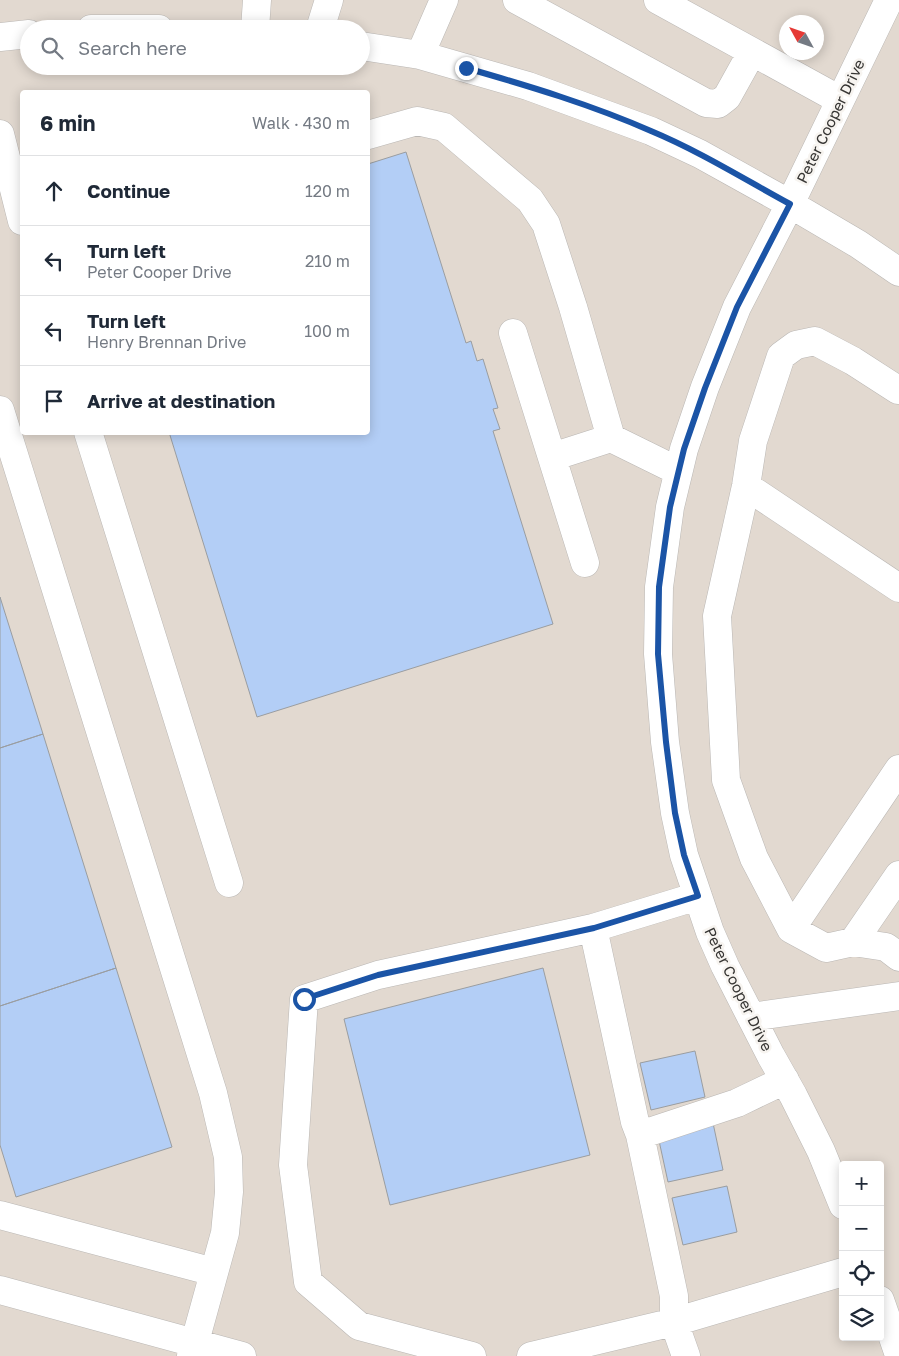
<!DOCTYPE html>
<meta charset="utf-8">
<style>
:root{--surface:#fff;--page:#f2f2f3;--text:#1f2937;--muted:#747a83;--line:#e0e1e3}
body{margin:0;font-family:"Golos Text",sans-serif;background:var(--page);color:var(--text)}
.controls{position:absolute;right:15px;bottom:15px;display:grid;overflow:hidden;border-radius:5px;box-shadow:0 2px 12px #0003}
.controls button{width:45px;height:45px;display:grid;place-items:center;padding:0;border:0;border-bottom:1px solid var(--line);background:var(--surface);color:var(--text);font:25px sans-serif}
.compass{position:absolute;left:779px;top:15px;width:45px;height:45px;border-radius:50%;background:var(--surface);box-shadow:0 2px 12px #0003;rotate:310deg}
.stop{position:absolute;width:15px;height:15px;margin:-11px;border:4px solid #1b54a6;border-radius:50%;background:#fff}
.stop.end{background:#1b54a6;border-color:#fff;box-shadow:0 1px 5px #0008}
.list{margin:0;padding:0;list-style:none}
h2{display:flex;justify-content:space-between;align-items:center;height:65px;margin:0;padding:0 20px;font-size:21px}
h2 small{font-size:16px;font-weight:400;color:var(--muted)}
.list li{display:grid;grid-template-columns:32px 1fr auto;gap:15px;align-items:center;box-sizing:border-box;height:70px;padding:0 20px;border-top:1px solid var(--line)}
.list b{display:block;font-size:19px;white-space:nowrap}
.list p{margin:0;font-size:16px;white-space:nowrap;color:var(--muted)}
.list em{font-size:16px;font-style:normal;color:var(--muted)}
.icon{flex:none;width:28px;height:28px;fill:none;stroke:currentColor;stroke-width:2;stroke-linecap:round;stroke-linejoin:round}
.map{position:relative;flex:none;width:899px;height:1356px;overflow:hidden}
.search{position:absolute;background:var(--surface);box-shadow:0 2px 12px #0003;left:20px;top:20px;width:350px;height:55px;display:flex;align-items:center;gap:12px;box-sizing:border-box;padding:0 18px;border-radius:28px;color:var(--muted);font-size:19px}
.panel{position:absolute;background:var(--surface);box-shadow:0 2px 12px #0003;left:20px;top:90px;width:350px;height:345px;border-radius:5px}
.map>svg:first-child{display:block}
</style>
<div class="map">
<svg width="899" height="1356" viewBox="0 0 899 1356">
<rect width="100%" height="100%" fill="#eae6e3"/>
<path fill="#e2d9d0" fill-rule="evenodd" d="M0,0H899V1356H0ZM786,22H816V52H786ZM29,29H361V66H29ZM22,92H368V432H22ZM843,1165H880V1337H843Z"/>
<path fill="#b3cef6" stroke="#9a9da0" d="M406,152L466,343L471,341L477,361L483,359L498,408L493,409L500,429L493,431L553,624L257,717L169,432H368V164Z
M0,597L43,734L0,748Z
M43,734L116,968L0,1006V748Z
M116,968L172,1147L16,1197L0,1145V1006Z
M543,968L590,1155L390,1205L344,1019Z
M695,1051L705,1097L651,1110L640,1063Z
M713,1123L723,1170L668,1182L658,1136Z
M727,1186L737,1232L683,1245L672,1198Z"/>
<g fill="none" stroke-linecap="round" stroke-linejoin="round">
<g stroke="#bab7b4" stroke-width="29">
<path id="minor" d="M517,0L706,103L718,104L727,97L752,52
M658,0L840,100
M91,29H159
M255,29L257,0
M320,29L329,0
M0,37L29,34
M361,46L420,55L528,86L651,131L700,154L790,204L858,244L899,272
M420,55L444,0
M0,134L22,221
M368,135L417,121L444,127L530,200L546,224L573,307L611,438
M513,333L585,563
M898,390L853,361L815,341L796,345L781,356L753,441L746,486L717,616L726,780L754,858L791,929L826,948L853,942L886,947L899,957
M0,410L213,1093L228,1157L229,1192L225,1233L191,1356
M88,432L229,883
M552,457L611,438L678,471
M746,486L899,588
M593,928L698,896
M791,929L899,769
M853,942L899,875
M751,1017L899,996
M640,1135L737,1103L785,1080
M843,1205L821,1151L793,1095L771,1056L725,966L710,932L684,855L675,813L665,742L658,654L659,587L670,507L684,449L705,387L737,307L790,204L889,0
M0,1215L214,1272
M0,1290L242,1356
M880,1300L899,1355
M472,1356L359,1326L308,1282L293,1165L304,999L378,975L593,928L635,1122L640,1135L674,1296V1322L531,1356
M686,1356L674,1322L843,1272"/>
</g>
<use href="#minor" stroke="#fff" stroke-width="28"/>
</g>
<g fill="none" stroke-linecap="round" stroke-linejoin="round">
<path stroke="#1b54a6" stroke-width="6" d="M304,999L378,975L594,928L698,896L684,855L675,813L666,742L658,654L659,587L670,507L684,449L705,388L737,307L790,204C744,179 699,151 651,131C592,105 529,86 466,68"/>
</g>
<g text-anchor="middle" dominant-baseline="central" stroke-width="5" stroke-linejoin="round" paint-order="stroke">
<g font-size="15" fill="#363533" stroke="#f7f4f0">
<text transform="translate(830 121) rotate(-64)">Peter Cooper Drive</text>
<text transform="translate(739 989) rotate(64)">Peter Cooper Drive</text>
</g>
</g>
</svg>
<div class="controls">
<button>+</button>
<button>−</button>
<button><svg class="icon" aria-label="locate" viewBox="0 0 24 24"><circle cx="12" cy="12" r="6"/><path d="M12 2v4M12 18v4M2 12h4M18 12h4"/></svg></button>
<button><svg class="icon" aria-label="layers" viewBox="0 0 24 24"><path d="M12 4l9 5-9 5-9-5zM3 14l9 5 9-5"/></svg></button>
</div>
<svg class="compass" viewBox="-18 -18 36 36"><path d="M0-13l5 13h-10z" fill="#e53935"/><path d="M0 13l5-13h-10z" fill="#747a83"/></svg>
<div class="stop" style="left:304px;top:999px"></div>
<div class="stop end" style="left:466px;top:68px"></div>
<div class="search"><svg class="icon" aria-label="search" viewBox="0 0 24 24"><circle cx="10" cy="10" r="6"/><path d="M15 15l6 6"/></svg>Search here</div>
<section class="panel">
<h2>6 min<small>Walk · 430 m</small></h2>
<ul class="list">
<li><svg class="icon" aria-label="ahead" viewBox="0 0 24 24"><path d="M12 20V5M6 11l6-6 6 6"/></svg><div><b>Continue</b></div><em>120 m</em></li>
<li><svg class="icon" aria-label="left" viewBox="0 0 24 24"><path d="M17 20v-9H6M10 6l-5 5 5 5"/></svg><div><b>Turn left</b><p>Peter Cooper Drive</p></div><em>210 m</em></li>
<li><svg class="icon" aria-label="left" viewBox="0 0 24 24"><path d="M17 20v-9H6M10 6l-5 5 5 5"/></svg><div><b>Turn left</b><p>Henry Brennan Drive</p></div><em>100 m</em></li>
<li><svg class="icon" aria-label="arrive" viewBox="0 0 24 24"><path d="M6 21V4h12l-3 4 3 4H6"/></svg><div><b>Arrive at destination</b></div></li>
</ul>
</section>
</div>
